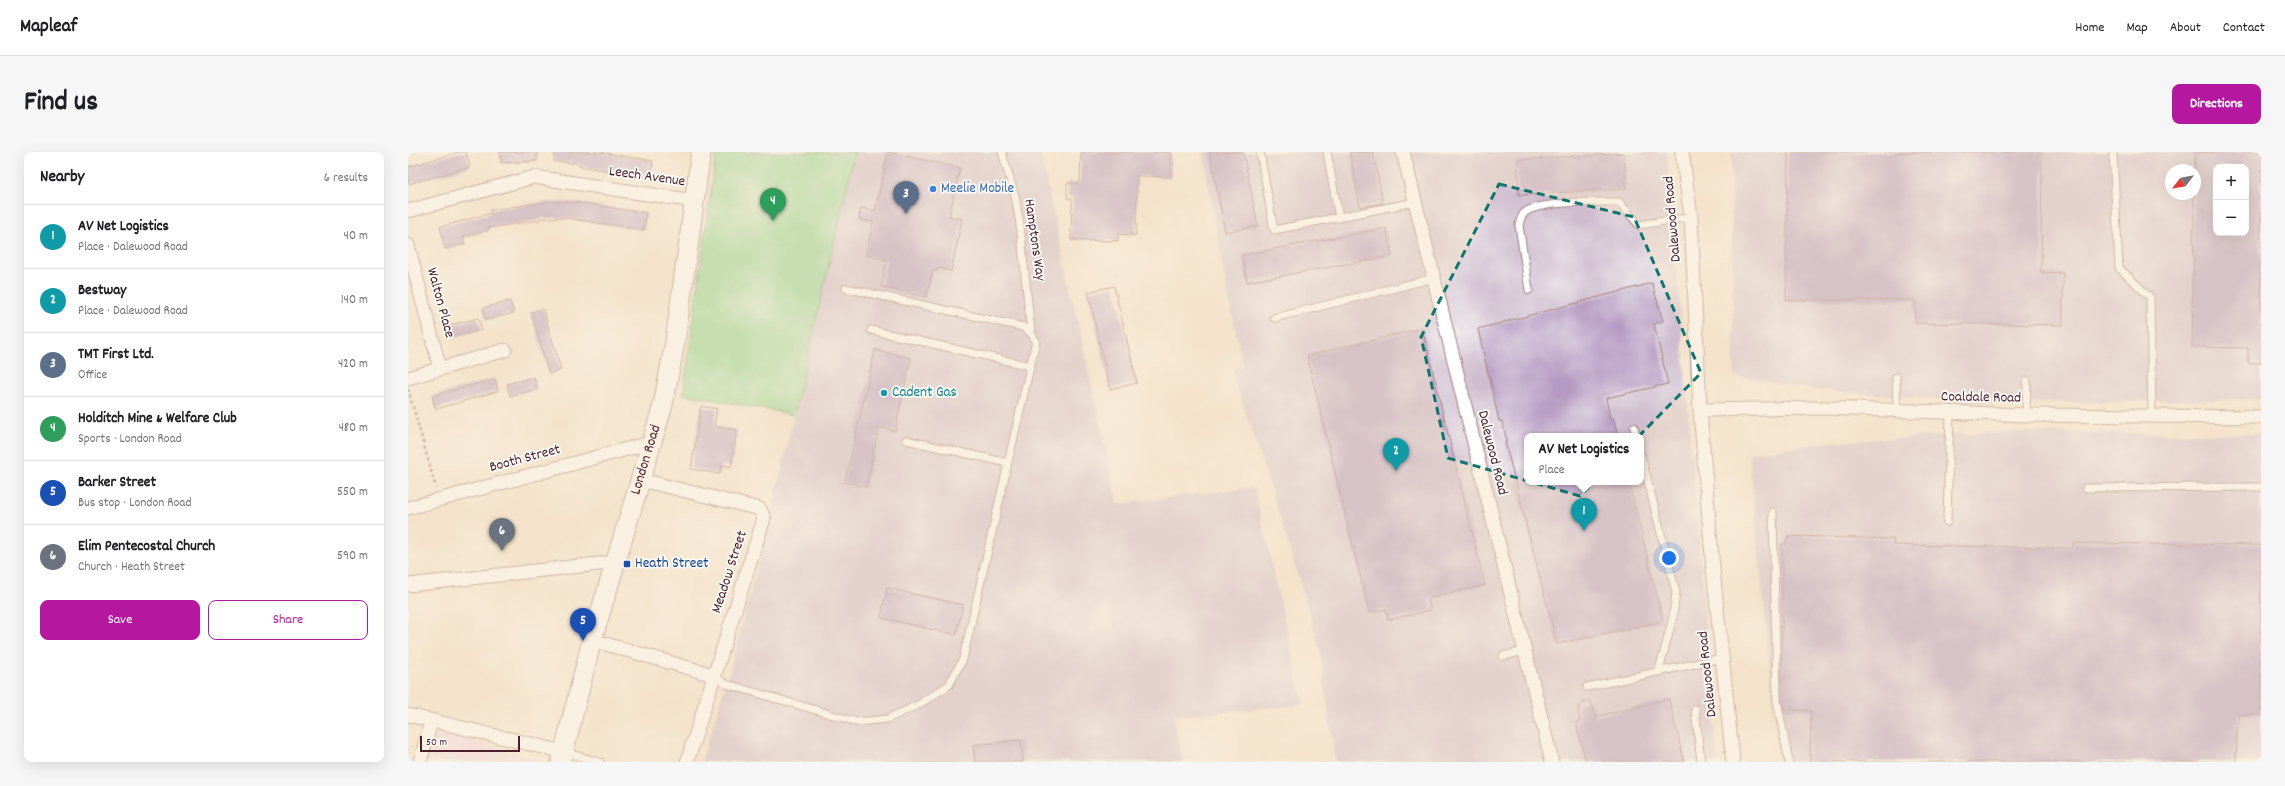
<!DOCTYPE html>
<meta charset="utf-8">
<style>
:root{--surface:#fff;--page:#f6f6f6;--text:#202124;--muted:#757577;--line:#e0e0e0;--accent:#b5179e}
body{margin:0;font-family:Dekko,sans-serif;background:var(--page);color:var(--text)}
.controls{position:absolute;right:12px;top:12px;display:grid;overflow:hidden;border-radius:8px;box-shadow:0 4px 16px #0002}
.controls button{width:36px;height:36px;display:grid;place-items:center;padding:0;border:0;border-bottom:1px solid var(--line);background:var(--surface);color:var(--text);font:20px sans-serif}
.compass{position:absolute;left:1757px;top:12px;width:36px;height:36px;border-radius:50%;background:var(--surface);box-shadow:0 4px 16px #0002;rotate:239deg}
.scale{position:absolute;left:12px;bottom:10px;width:100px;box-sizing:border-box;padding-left:4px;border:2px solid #4a1f2b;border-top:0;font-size:11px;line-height:14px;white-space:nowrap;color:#4a1f2b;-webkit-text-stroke:3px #fdfcf7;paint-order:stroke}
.you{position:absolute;left:1261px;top:406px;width:14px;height:14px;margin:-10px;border:3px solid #fff;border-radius:50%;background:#1a73e8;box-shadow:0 0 0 6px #1a73e833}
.badge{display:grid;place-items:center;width:26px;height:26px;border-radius:50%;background:var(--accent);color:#fff;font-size:13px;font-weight:700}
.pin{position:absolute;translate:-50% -33px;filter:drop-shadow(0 1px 2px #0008)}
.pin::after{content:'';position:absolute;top:21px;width:14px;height:12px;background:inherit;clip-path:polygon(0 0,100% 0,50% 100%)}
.popup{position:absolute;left:1116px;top:281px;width:120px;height:52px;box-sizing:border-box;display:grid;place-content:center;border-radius:8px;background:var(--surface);filter:drop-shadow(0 1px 3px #0005);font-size:13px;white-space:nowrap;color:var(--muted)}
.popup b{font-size:15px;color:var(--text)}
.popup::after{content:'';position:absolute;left:50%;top:100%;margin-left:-8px;border:8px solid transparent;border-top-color:var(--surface)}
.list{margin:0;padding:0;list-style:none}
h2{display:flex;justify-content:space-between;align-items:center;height:52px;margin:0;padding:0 16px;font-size:17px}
h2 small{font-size:13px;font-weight:400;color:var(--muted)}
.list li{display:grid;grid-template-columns:26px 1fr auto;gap:12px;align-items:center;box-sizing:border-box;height:64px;padding:0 16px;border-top:1px solid var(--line)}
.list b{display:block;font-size:15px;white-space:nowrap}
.list p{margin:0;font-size:13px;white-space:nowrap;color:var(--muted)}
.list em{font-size:13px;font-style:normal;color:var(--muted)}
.actions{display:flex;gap:8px;padding:12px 16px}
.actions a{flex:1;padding:9px 0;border:1px solid var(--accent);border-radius:8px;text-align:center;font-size:14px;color:var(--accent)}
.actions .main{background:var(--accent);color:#fff}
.map{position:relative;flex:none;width:1853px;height:610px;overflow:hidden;border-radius:8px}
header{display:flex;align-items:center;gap:24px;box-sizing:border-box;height:56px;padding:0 20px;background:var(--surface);border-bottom:1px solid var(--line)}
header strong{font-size:19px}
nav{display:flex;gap:22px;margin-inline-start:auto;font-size:14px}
.intro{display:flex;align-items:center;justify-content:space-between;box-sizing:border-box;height:96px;padding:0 24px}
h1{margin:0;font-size:28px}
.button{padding:10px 18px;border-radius:8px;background:var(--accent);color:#fff;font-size:14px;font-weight:700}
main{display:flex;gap:24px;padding:0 24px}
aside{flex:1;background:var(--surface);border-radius:8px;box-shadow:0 4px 16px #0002}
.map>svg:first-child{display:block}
</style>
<header>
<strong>Mapleaf</strong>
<nav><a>Home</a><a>Map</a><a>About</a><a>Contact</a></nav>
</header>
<div class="intro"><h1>Find us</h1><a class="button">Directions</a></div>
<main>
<aside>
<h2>Nearby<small>6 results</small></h2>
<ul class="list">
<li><span class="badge" style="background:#0f9aa8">1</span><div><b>AV Net Logistics</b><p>Place · Dalewood Road</p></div><em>40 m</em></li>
<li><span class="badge" style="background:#0f9aa8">2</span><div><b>Bestway</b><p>Place · Dalewood Road</p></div><em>140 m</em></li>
<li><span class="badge" style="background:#5c6f8a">3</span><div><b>TMT First Ltd.</b><p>Office</p></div><em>420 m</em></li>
<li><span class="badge" style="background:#2e9e5b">4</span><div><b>Holditch Mine &amp; Welfare Club</b><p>Sports · London Road</p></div><em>480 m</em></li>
<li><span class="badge" style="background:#1a4fb4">5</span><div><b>Barker Street</b><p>Bus stop · London Road</p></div><em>550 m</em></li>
<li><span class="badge" style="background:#6b7280">6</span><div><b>Elim Pentecostal Church</b><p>Church · Heath Street</p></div><em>590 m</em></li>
</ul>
<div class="actions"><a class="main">Save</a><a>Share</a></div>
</aside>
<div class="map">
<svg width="1853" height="610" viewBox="0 0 1853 610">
<rect width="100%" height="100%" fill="#fdfcf7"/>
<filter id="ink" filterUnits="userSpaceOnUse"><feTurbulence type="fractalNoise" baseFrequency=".025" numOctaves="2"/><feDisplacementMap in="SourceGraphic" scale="8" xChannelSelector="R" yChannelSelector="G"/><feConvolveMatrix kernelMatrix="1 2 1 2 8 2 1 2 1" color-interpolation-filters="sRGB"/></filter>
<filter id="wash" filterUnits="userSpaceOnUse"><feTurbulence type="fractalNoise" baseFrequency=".012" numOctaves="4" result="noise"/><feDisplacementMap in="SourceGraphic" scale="16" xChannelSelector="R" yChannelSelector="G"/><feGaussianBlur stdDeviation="0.9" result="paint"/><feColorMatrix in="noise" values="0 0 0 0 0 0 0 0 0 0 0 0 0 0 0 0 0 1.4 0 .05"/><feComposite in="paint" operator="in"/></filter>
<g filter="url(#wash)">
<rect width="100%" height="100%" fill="#f4e3cb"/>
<path fill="#f2cfe1" d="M29,579L140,610H21Z"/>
<path fill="#cfbdcf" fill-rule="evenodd" d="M447,0H632L710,352L846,335L896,553L765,564L776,610H293L318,532L365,354Z
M795,0H1259L1309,610H927L911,493L862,334L824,219L835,213L819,139ZM1119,284H1233V330H1119Z
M1323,0H1853V247L1590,252L1409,238L1326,224ZM1808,15H1838V81H1808ZM1763,18H1787V42H1763Z
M1597,280L1853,282V610H1371L1341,301L1423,290Z"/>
<path fill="#8fd792" stroke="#6c7b5e" d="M308,0H447L386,263L275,242Z"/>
<g id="blocks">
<path fill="#b499c2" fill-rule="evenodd" d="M51,0H58L62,15L0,32V15Z
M92,0H129V9L93,11Z
M146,0H192L245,9L243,26L172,14V12L146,9Z
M480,0L552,16L541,64L554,67L543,119L530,116L529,119L525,118L518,145L473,135L479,108L458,103L465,70L451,67L453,56L467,59Z
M673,0H763V25L729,24L728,83L710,82V89L663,88L664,46H659V31H672Z
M802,0H835L850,74L817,80Z
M942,0H965L975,51L952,55Z
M1380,0H1634L1633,120L1655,121V173L1507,171V148H1378Z
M1787,0H1853V211H1840V196L1784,195ZM1808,15H1838V81H1808Z
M1216,1L1218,37L1111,43L1109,8Z
M138,50H166L238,61L236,78L158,66H132V68L80,76L81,78L55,85L57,92L37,97L32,75L83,61L82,58Z
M978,76L984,104L839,130L834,103Z
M1244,131L1255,169L1246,172L1260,232L1198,246L1202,266H1205L1210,284H1119V330H1221L1255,469L1149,492L1097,290L1099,289L1094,269H1091L1070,177Z
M706,134L729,231L702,237L680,140Z
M102,149L106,161L78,168L75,156Z
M135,157L153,218L141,222L123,160Z
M70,166L74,178L46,185L43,173Z
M1014,176L1077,433L1020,447L1023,458L980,468L978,457L961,461L899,204Z
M467,198L503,206L487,279L471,275L458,335L437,330Z
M126,225L129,237L102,244L99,232Z
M87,227L90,239L28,257L24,244Z
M293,254L309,257L306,274L329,278L323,315L314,313L312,322L283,317Z
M1380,384L1486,387L1485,393L1665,396L1666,391L1853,393V562L1830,563L1828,610H1402L1403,559L1376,557L1374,548V392H1378Z
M479,436L555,453L548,483L473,466Z
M1261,547L1276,610H1178L1168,570L1172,569L1170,557L1172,552L1179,549L1184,552L1188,565Z
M613,588L615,610H567L565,593Z"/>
</g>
</g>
<g filter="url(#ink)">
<use href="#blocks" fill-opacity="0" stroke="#9f817b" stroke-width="1"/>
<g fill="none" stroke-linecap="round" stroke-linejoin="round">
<g stroke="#9f817b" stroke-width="9">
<path id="lane" d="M594,0L607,44L612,73L623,181
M852,0L866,78L1007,50
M919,0L931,66
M1705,0L1711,116L1742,145L1744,264
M1121,138L1111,73C1113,66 1114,61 1121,58C1141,49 1188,50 1211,50L1231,73L1283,65
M866,166L1026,126
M463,178L622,214
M1488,225L1489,259
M1618,263L1619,229
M1226,275L1228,284
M498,288L600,311
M1233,303L1268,440L1265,465L1251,519
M1678,336L1853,335
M1365,360L1369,549L1381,610
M1539,370L1542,261
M1095,504L1117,499
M305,523L318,532L449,570L479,567L510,553L541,533L555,507L628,189L623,181L615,175L438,136
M1179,535L1314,506
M1287,557L1293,610
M156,600L192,610"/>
</g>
<g stroke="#9f817b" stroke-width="15">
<path id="street" d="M995,0L1144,610
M1274,0L1283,65L1292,258L1305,417L1325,610
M0,59L126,25L286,49
M0,93L32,217
M0,226L97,198
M1292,258L1417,256L1618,263L1853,265
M233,328L352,357L356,366L279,610
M0,356L234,293L242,296
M0,433L199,411L208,413
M184,488L305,523
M0,563L156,600
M12,610L23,570"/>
</g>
<g stroke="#9f817b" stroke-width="21">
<g id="secondary">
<path id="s1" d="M153,610L184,488L255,253L267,190L293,0"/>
</g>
</g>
<path stroke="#9f817b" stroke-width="2.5" stroke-dasharray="3 3" stroke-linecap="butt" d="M0,237L28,336"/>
<use href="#lane" stroke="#fff" stroke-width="7"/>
<use href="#street" stroke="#fff" stroke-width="13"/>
<use href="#secondary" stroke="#fff" stroke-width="19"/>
</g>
</g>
<path d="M0 0H1853V610H0ZM1091,32L1226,65L1293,221L1172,344L1040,306L1013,185Z" fill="#f4e3cb" fill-opacity=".55" fill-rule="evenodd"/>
<path fill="none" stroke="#0f766e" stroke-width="3" stroke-dasharray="8 5" stroke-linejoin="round" d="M1091,32L1226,65L1293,221L1172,344L1040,306L1013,185Z"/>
<circle fill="#3f7fe0" stroke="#fdfcf7" stroke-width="1.5" cx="525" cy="37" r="4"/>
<circle fill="#0f9aa8" stroke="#fdfcf7" stroke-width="1.5" cx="476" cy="241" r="4"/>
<rect fill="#1a4fb4" stroke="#fdfcf7" stroke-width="1.5" x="215" y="408" width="8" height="8" rx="2"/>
<g text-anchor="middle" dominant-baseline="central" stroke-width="3.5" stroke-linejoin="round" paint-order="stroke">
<g font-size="15" fill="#4a1f2b" stroke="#fdfcf7">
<text transform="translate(239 25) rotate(8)">Leech Avenue</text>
<text transform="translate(1265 67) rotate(-95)">Dalewood Road</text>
<text transform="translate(626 88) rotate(82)">Hamptons Way</text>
<text transform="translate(32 151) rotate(75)">Walton Place</text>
<text transform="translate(1573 246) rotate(1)">Coaldale Road</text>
<text transform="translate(1084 301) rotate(76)">Dalewood Road</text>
<text transform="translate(117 307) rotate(-15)">Booth Street</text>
<text stroke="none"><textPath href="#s1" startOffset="314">London Road</textPath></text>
<text transform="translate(322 420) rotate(-72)">Meadow Street</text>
<text transform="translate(1300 522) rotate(-96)">Dalewood Road</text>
</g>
<g font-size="15" fill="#366cbe" stroke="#fdfcf7" text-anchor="start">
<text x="533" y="37">Meelie Mobile</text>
</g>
<g font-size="15" fill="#0d838f" stroke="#fdfcf7" text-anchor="start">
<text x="484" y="241">Cadent Gas</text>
</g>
<g font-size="15" fill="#164399" stroke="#fdfcf7" text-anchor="start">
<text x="227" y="412">Heath Street</text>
</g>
</g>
</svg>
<div class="controls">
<button>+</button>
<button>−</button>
</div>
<svg class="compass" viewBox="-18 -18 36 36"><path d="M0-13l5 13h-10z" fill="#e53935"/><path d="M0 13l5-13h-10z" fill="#757577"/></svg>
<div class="scale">50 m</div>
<div class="you"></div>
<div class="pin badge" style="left:1176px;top:379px;background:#0f9aa8">1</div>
<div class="popup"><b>AV Net Logistics</b>Place</div>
<div class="pin badge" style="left:988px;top:319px;background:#0f9aa8">2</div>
<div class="pin badge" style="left:498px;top:62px;background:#5c6f8a">3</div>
<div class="pin badge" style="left:365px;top:69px;background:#2e9e5b">4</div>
<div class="pin badge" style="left:175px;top:489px;background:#1a4fb4">5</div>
<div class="pin badge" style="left:94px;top:399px;background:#6b7280">6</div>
</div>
</main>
